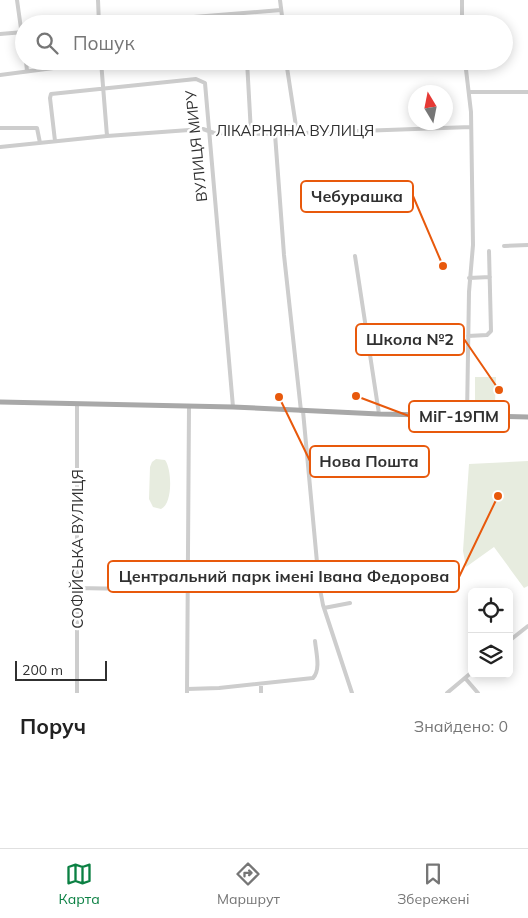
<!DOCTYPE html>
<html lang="uk">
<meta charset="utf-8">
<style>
:root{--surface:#fff;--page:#f6f6f6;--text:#222;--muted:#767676;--line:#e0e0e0;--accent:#0b8043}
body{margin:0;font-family:Mulish,sans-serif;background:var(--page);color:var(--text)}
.controls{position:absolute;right:15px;bottom:15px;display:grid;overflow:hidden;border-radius:8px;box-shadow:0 2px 12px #0003}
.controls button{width:45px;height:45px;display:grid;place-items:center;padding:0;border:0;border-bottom:1px solid var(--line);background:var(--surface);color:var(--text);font:25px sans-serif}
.compass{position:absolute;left:408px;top:85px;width:45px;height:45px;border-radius:50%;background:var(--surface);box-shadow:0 2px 12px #0003;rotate:350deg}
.scale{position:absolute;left:15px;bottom:12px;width:92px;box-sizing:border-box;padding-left:5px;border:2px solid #303030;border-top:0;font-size:14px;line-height:18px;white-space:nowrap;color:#303030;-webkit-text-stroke:4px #fff;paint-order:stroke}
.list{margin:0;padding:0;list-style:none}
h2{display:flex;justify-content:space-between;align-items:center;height:65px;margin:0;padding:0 20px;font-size:21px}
h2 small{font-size:16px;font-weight:400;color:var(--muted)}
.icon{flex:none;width:28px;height:28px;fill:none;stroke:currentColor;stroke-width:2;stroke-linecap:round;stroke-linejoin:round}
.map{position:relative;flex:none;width:528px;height:693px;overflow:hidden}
.search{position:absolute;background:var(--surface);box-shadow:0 2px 12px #0003;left:15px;right:15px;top:15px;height:55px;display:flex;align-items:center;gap:12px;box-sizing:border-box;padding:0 18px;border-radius:28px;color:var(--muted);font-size:19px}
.sheet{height:155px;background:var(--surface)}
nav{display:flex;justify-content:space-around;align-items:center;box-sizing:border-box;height:70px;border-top:1px solid var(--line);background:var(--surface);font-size:14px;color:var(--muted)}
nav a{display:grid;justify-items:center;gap:2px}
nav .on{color:var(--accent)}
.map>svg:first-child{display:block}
</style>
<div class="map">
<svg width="528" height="693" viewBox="0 0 528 693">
<rect width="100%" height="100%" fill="#fff"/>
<path fill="#e7ecdf" d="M475,377H496L495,404H475Z
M156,459L165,460C172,469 173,504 161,509L153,507L149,499L150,467L152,462Z
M528,461V586L524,588L494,547L466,567L463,551L469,464Z"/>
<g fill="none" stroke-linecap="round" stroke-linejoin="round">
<path stroke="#cdcdcd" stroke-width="4" d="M17,0L24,50
M98,0L99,24
M280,0L283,24
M462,0V24
M106,24L281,10
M319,24L462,20
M0,34L24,32
M26,61L27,71
M101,61L107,136
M247,61L251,133
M286,61L297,133
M465,61L471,112L473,245L469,292L467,415
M286,65L465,62
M0,75L107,61
M469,92H528
M0,128H37L40,143
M275,134L284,255L301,411
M55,141L50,98L51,94L196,79L205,83L233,407
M0,147L107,136L203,129L214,133L275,134L471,127
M504,246L528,245
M355,256L379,414
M469,278L490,277
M468,336L487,335L491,331L489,251
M303,411L319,584L323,605L352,693
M77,588L187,590
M324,608L350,603
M509,641L528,626
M465,678L478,693
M261,684V693
M187,689L219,688L313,678C321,670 316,652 315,641
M77,693V405
M187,693L189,407
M447,693L472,672"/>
<path stroke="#a8a8a8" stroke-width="5" d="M0,402L233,407L379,414L528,417"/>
</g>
<g text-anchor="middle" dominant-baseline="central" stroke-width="5" stroke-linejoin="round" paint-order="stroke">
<g font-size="15" fill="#303030" stroke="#fff">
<text x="295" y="130">ЛІКАРНЯНА ВУЛИЦЯ</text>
<text transform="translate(196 146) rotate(-96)">ВУЛИЦЯ МИРУ</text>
<text transform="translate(77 549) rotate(-90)">СОФІЙСЬКА ВУЛИЦЯ</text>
</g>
</g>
<path fill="none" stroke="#e8590c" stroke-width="2" d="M443 266L413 196M499 390L464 339M356 396L409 416M279 397L310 461M498 496L459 577"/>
<g fill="#e8590c" stroke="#fff" stroke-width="2">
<circle cx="443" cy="266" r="5"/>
<circle cx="499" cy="390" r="5"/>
<circle cx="356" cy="396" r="5"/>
<circle cx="279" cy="397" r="5"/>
<circle cx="498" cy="496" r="5"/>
</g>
<g fill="#fff" stroke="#e8590c" stroke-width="2">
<rect x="301" y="181" width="112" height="31" rx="5"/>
<rect x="356" y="324" width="108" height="31" rx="5"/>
<rect x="409" y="401" width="100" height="31" rx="5"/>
<rect x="310" y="446" width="119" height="31" rx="5"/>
<rect x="108" y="561" width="351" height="31" rx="5"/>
</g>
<g font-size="16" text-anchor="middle" font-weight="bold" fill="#303030">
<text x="357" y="202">Чебурашка</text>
<text x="410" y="345">Школа №2</text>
<text x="459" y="422">МіГ-19ПМ</text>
<text x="369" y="467">Нова Пошта</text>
<text x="284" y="582">Центральний парк імені Івана Федорова</text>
</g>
</svg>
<div class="controls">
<button><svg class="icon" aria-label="locate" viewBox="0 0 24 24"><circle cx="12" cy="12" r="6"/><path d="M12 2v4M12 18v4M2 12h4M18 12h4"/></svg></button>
<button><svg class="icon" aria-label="layers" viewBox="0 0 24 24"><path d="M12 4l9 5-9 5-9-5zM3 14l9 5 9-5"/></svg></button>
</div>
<svg class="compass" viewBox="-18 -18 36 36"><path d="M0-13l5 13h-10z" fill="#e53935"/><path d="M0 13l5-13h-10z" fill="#767676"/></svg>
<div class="scale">200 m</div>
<div class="search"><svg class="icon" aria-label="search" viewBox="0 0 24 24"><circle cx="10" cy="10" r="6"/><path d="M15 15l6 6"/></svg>Пошук</div>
</div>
<section class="sheet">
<h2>Поруч<small>Знайдено: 0</small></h2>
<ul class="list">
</ul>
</section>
<nav>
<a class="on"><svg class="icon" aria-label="map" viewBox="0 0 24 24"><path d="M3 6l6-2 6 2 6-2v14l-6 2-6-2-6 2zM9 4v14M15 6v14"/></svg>Карта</a>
<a><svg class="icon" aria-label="directions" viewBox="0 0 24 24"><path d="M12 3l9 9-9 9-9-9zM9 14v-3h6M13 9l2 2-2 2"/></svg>Маршрут</a>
<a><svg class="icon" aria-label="saved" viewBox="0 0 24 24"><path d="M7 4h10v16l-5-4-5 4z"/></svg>Збережені</a>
</nav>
